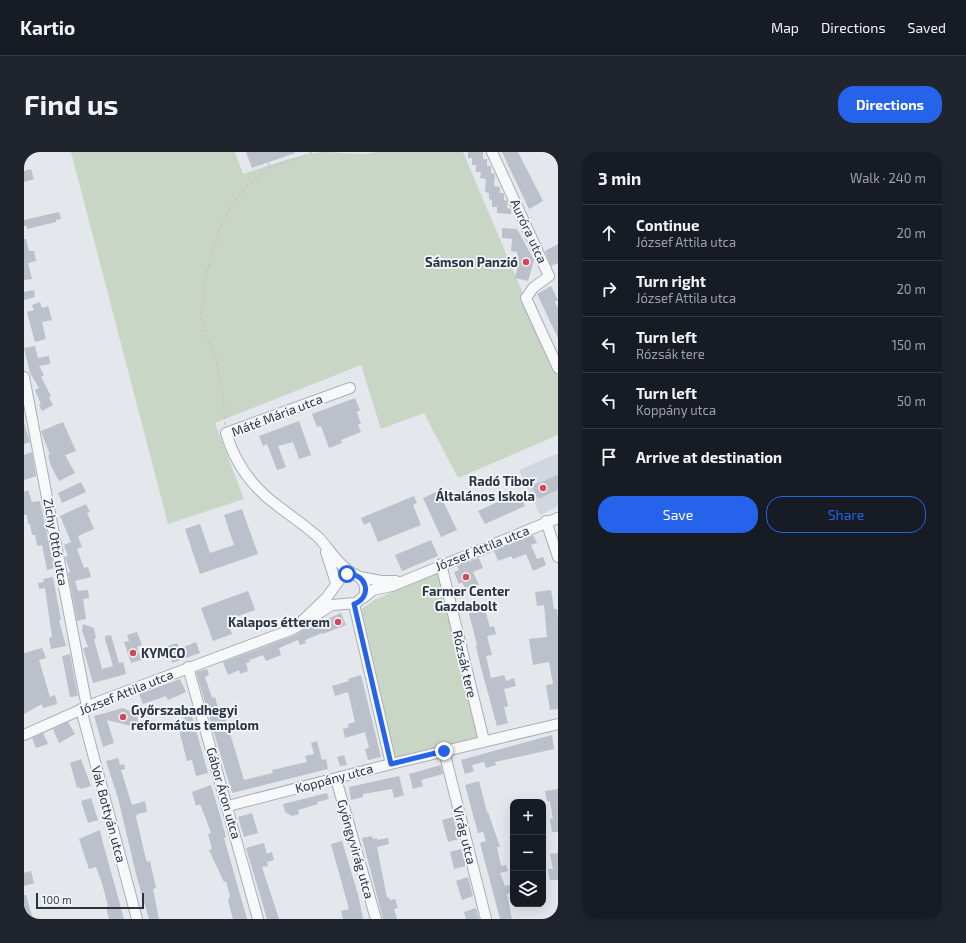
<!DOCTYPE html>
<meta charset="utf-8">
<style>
:root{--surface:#171b24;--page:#20242c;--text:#f1f3f6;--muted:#9ea1a6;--line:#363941;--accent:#2563eb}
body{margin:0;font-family:"Exo 2",sans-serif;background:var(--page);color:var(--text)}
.controls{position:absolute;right:12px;bottom:12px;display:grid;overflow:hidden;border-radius:8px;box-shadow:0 4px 16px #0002}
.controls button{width:36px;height:36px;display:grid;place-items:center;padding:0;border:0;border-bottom:1px solid var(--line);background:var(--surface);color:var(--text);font:20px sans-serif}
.scale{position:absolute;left:12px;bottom:10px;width:108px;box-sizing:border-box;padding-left:4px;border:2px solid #2b3445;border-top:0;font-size:11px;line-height:14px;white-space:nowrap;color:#2b3445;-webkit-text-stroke:3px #f4f6f9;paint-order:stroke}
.stop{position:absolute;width:12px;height:12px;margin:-9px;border:3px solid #2563eb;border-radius:50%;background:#fff}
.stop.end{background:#2563eb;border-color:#fff;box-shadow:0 1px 4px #0008}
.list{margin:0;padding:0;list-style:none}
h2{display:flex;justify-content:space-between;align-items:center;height:52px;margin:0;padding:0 16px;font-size:17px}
h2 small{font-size:13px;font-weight:400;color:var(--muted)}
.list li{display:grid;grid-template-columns:26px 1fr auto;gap:12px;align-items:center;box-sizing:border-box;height:56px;padding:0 16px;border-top:1px solid var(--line)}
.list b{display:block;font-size:15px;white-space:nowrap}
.list p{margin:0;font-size:13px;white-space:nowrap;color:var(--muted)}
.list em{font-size:13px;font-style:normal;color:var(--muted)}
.actions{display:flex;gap:8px;padding:12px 16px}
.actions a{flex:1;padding:9px 0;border:1px solid var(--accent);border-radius:16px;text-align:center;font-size:14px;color:var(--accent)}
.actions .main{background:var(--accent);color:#fff}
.icon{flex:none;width:22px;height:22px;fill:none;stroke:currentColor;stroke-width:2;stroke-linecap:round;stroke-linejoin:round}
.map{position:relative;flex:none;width:534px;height:767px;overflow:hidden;border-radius:16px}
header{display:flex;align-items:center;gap:24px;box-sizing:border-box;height:56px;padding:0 20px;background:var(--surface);border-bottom:1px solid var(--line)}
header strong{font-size:19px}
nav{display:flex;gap:22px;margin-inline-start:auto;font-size:14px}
.intro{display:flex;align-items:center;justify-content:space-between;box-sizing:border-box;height:96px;padding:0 24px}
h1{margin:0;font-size:28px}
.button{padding:10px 18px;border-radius:16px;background:var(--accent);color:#fff;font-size:14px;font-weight:700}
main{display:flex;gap:24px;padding:0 24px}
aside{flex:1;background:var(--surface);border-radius:16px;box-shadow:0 4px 16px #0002}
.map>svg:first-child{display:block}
</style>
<header>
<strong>Kartio</strong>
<nav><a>Map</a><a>Directions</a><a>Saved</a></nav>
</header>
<div class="intro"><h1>Find us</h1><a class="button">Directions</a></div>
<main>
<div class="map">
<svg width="534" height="767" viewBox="0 0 534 767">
<rect width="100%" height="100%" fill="#e4e7ec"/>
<path fill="#d2d6de" d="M534,301V354L516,363L495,318Z"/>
<path fill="#c9d6c5" d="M47,0H211L219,22C242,15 277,1 300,0C318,0 336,4 353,0H439L534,224V283L434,326L400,261L357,277L337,213L191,271L220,347L144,372Z
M415,420L456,587L369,608L335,459L350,448Z"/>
<path fill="#bbc0ca" d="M222,0H270L271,1L228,16Z
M444,0H459V7H463V14H467V21L471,22L470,34L476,35V41H480V48L484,49L483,56L487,57V62L473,61V55H468V48L465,47V41L461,40L462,27L456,26L457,20H452V13H448V6H444Z
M478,0H494L519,49L505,57Z
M7,17L10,27L0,30V19Z
M35,60L37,67L32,68V70L3,77V74H0V68Z
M478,76L493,77L510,108L504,129L491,126L495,109L493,100L487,99L488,87L478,86Z
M0,87H2L5,99H10L12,109L4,111L8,127L0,128Z
M534,92V111L527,114L521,99Z
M527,134L534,148L531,150L534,156V186L513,142Z
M10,138L11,145L0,148V140Z
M16,150L18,156L24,154L28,168L18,170L22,187L11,190L3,160L10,158L8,153Z
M11,194L14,206L25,204L26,212L15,214L20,223L17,225L27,244L25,246L29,253L18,259L15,253L17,252L11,238L15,236L6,221L0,196Z
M331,246L336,258L333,260L337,272H334L337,280L317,288L318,291L305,296L297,274L293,275L288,262Z
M275,269L287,303L275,307L269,290L254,294L262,315L253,318L243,292L239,294L235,284Z
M39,270L52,299L41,303L51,321L35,329L27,314L24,303H26L17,279Z
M0,271L6,290L0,292Z
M8,300L12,324L0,328V303Z
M534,323V338L514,347L508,334Z
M57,330L62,340L38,351L34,341Z
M4,338L8,350L16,349L30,416L23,418L18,393L13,394L11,383H8L6,372H4L3,363H0V340Z
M414,339L433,378L417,385L399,346Z
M495,340L501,354L461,372L454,359Z
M390,344L393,351L389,353L397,373L354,390L346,370L340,373L337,366Z
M62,352L66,360L63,361L70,377L54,384L58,395L53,397L60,416L64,415L67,425L51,429L54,439L64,438L65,446L59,447L62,467L53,469L44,421L46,420L41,405L44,404L40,393L47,390L36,364Z
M218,357L234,402L176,422L161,377L176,372L186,401L210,393L200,363Z
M509,383L513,391L507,393L513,407L519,405L522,413L509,419L502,402L489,407L487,404L474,409L470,399Z
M407,388L414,404L378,419L371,403Z
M455,406L459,416L449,420L455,433L442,438L438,430L435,432L430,420L435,418L433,414Z
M29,425L37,468H35L42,494L27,497L25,486L28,485L21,436L15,437L14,431L20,430L19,427Z
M527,438L530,457H533L534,466V557L526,558L522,533L529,532L525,510L509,513L505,487L523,485L520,453L513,454L511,440Z
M224,439L231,458L203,468L208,482L189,489L177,456Z
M460,455L466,475L470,474L472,482L463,484L468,503L462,504L467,526L480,523L482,529L490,526L492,534L480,537L484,554L480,555L484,571L473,574L456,512L452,494L453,493L445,462L446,459Z
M317,461L322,473L299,482L298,481L281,488L282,491L276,493L274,488L255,496L257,503L242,509L239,503L225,508L226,510L222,511L224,519L216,522L215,518L204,523L199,510L271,483L284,475Z
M59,472L70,476L72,486L70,487L78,517L89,514L81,487V484L87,483L95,511L99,510L102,522L69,531L59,496L64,495L58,479Z
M113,480L118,493L113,495L117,508L107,511L100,490L105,489L103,483Z
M172,490L176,501L148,511L144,494L153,491L155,497Z
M18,496L22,506L15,508L26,545L31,543L33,552L19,556L18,552L0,562V501Z
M46,502L54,544L46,545L38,504Z
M183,517L185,523L181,525L188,546L191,545L194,556L198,555L220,628L249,621L248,618L283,610L281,604L290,602L287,591L293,589L298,608L302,607L304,617L208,641L172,520Z
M337,523L357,605L344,608L341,597L345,596L341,580L321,586L319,577L325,575L324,572L331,570L324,540L311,544L308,534L325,529L324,527Z
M156,527L162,540L144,548L142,544L119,552L115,542Z
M99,556L112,562L115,572L107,574L83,568L90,591L79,595L70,564Z
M168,564L184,621L172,624L168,608L163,609L155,578L158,577L156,570L160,569L159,566Z
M44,570L51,582L35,591L29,577Z
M19,581L24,592L12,596L8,586Z
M528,583L530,597L471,610L472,613L462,616L460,610L448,613L450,619L441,622L437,608Z
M320,603L323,613L316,614L313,605Z
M94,606L96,613L100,612L101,617L97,618L108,653L121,649L122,654L123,660L113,662L112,665L120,699L123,710L126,709L132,736L129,737L135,767H125L113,726L94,646L82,609Z
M57,607L67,634L56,637L55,635L53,636L46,611Z
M417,613L419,622L397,628L399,634L389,637L385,622Z
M375,624L380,643L370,646L368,637L339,642V645L327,648L325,635Z
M455,629L463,660H464L476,695H473L477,714L482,713L484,719L476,721L481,734L489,732V740L483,742L488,767H476L456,691L462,689L459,680L454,681L441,633Z
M187,633L196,663L202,685L200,686L223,767H209L204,749L206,744L202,729L200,730L185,698L188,697L184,682L187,681L182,667L176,652L172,654L168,640Z
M534,637V680H528L526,667H529L526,649H523L521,639Z
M303,641L305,647L293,650L294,652L274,658L275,662L268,664L261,660L259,652Z
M67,646L74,668L64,671L57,649Z
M228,661L234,681L220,685L214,665Z
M429,665L435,687L424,690L418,668Z
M76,678L79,691L100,767H85L82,755L84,754L78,731L72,715L65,717L55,687Z
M348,684L349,687L353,686V688L364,686L365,692L353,695L363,746L365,745L366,748L371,747L374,756L370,757L373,767H359L338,686Z
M318,689L335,746L339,767H319L317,759L325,757L307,692Z
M240,691L243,702L248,700L250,708L243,710L244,714L238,715L255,767H243L222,696Z
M437,697L442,714L430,717L426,700Z
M534,701V728H526L524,717H529L526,702Z
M7,719L10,731L0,734V721Z
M444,725L449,744L438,748L432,729Z
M0,743H2L9,767H0Z
M452,756L455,767H442L440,760Z"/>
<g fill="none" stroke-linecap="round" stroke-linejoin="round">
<g stroke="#a9aeb7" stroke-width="12">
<path id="minor" d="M468,0L525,124L509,136L502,146L534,216
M0,225L63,555
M326,236L202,281C211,311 229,336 254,354C268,365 282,374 295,386C306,398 314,413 328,421
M522,369L534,405
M302,400L312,431
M417,412L460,589
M336,425L357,429H372
M339,446L349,438L368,434L534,366
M330,452L367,612
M164,515L234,767
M57,557L113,767
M0,583L74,550L269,477L308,453L332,451L340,444C344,433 339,425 328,421L319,423L303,445L273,474
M420,599L462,767
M312,627L352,767
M204,654L367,612L534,572"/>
</g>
<path stroke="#c2c5cb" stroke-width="1.5" stroke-dasharray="3 3" stroke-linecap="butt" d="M244,11L246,16
M201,273L199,245L192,206L182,183L177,163L182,123L195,80L206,54L223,34L246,16L290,0"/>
<use href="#minor" stroke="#f7f8fa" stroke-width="10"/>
</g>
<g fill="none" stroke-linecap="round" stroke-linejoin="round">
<path stroke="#2563eb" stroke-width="5" d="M323,422C343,421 349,445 330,452L367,612L420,599"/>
</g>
<g fill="#d1495b" stroke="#f4f6f9" stroke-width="1.5">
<circle cx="502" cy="110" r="4"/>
<circle cx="519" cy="336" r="4"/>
<circle cx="442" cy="425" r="4"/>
<circle cx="314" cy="470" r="4"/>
<circle cx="109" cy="501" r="4"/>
<circle cx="99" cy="565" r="4"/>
</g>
<g text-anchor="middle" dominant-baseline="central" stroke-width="3.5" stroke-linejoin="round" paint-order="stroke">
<g font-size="13" fill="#2b3445" stroke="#f4f6f9">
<text transform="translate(505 79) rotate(65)">Auróra utca</text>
<text transform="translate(253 263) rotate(-21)">Máté Mária utca</text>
<text transform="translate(32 390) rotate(80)">Zichy Ottó utca</text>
<text transform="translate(458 396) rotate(-22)">József Attila utca</text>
<text transform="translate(441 512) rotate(77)">Rózsák tere</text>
<text transform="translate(102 540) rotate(-22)">József Attila utca</text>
<text transform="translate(310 626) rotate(-15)">Koppány utca</text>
<text transform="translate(200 641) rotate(74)">Gábor Áron utca</text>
<text transform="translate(85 662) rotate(75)">Vak Bottyán utca</text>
<text transform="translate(441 683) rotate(76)">Virág utca</text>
<text transform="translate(332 697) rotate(74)">Gyöngyvirág utca</text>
</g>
<g font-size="13" font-weight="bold" fill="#2b3445" stroke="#f4f6f9" text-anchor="end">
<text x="494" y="110">Sámson Panzió</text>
<text x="511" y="329">Radó Tibor<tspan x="511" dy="15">Általános Iskola</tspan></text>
<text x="442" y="439" text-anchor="middle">Farmer Center<tspan x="442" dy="15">Gazdabolt</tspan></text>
<text x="306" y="470">Kalapos étterem</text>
<text x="117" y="501" text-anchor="start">KYMCO</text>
<text x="107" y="558" text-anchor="start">Győrszabadhegyi<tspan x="107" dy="15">református templom</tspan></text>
</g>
</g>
</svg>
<div class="controls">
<button>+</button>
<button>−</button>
<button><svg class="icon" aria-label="layers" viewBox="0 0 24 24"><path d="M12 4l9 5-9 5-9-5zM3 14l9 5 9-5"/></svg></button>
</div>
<div class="scale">100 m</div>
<div class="stop" style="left:323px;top:422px"></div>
<div class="stop end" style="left:420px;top:599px"></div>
</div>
<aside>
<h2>3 min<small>Walk · 240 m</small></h2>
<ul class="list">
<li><svg class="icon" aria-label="ahead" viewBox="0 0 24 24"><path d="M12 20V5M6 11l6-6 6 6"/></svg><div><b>Continue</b><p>József Attila utca</p></div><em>20 m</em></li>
<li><svg class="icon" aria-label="right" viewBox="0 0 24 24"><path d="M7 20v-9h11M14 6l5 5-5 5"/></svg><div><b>Turn right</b><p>József Attila utca</p></div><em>20 m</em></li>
<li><svg class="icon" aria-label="left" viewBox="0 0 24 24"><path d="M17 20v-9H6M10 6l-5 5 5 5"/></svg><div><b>Turn left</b><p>Rózsák tere</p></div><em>150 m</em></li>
<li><svg class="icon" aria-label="left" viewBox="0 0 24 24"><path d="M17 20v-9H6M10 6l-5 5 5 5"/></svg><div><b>Turn left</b><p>Koppány utca</p></div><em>50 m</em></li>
<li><svg class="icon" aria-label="arrive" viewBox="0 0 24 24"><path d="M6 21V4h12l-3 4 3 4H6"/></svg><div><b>Arrive at destination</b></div></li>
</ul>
<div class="actions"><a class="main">Save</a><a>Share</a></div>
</aside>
</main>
